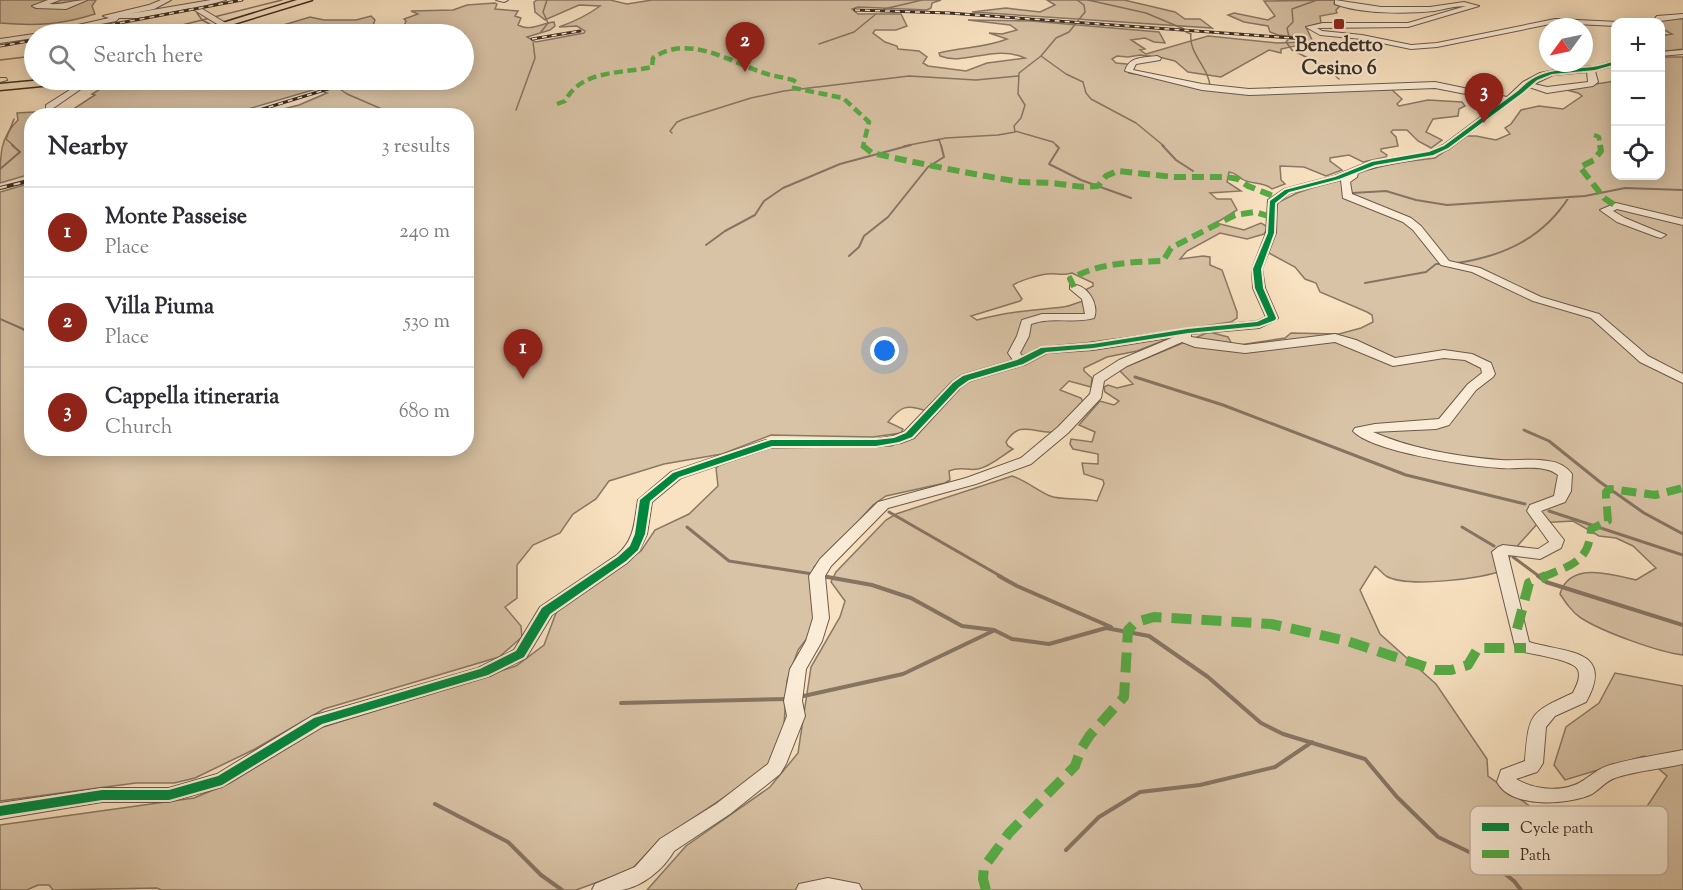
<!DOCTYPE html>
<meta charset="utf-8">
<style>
:root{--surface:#fff;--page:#f2f2f3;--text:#2b2b33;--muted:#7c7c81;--line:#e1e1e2;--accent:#8f2418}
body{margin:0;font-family:"Sorts Mill Goudy",serif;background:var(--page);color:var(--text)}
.controls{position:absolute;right:18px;top:18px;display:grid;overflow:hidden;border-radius:12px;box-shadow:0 3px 15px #0003}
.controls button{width:54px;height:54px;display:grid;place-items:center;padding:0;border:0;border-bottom:2px solid var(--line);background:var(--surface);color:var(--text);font:30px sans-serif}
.compass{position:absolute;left:1539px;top:18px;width:54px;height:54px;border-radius:50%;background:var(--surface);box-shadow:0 3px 15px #0003;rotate:237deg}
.you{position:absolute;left:885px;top:351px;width:21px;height:21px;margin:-15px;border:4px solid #fff;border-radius:50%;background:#1a73e8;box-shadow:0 0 0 9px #1a73e833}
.badge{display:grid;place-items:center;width:39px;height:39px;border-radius:50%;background:var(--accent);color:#fff;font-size:20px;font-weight:700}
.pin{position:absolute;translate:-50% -50px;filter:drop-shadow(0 2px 3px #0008)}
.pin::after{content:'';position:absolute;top:32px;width:21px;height:18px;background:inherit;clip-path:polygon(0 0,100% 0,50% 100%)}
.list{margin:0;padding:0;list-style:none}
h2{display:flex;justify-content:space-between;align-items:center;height:78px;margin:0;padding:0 24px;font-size:26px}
h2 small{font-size:20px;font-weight:400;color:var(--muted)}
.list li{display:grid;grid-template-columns:39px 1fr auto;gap:18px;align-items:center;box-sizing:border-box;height:90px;padding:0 24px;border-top:2px solid var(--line)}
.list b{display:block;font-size:22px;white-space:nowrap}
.list p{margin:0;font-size:20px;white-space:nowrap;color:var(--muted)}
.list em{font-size:20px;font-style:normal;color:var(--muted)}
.icon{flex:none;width:33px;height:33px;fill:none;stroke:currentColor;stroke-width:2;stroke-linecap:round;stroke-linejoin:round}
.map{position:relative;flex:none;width:1683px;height:890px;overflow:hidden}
.search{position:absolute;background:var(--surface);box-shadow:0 3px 15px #0003;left:24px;top:24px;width:450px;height:66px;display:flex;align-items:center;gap:15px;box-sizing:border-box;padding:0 21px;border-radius:33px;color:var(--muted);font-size:22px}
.panel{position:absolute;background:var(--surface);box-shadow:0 3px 15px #0003;left:24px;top:108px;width:450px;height:348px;border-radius:24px}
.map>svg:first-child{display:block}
</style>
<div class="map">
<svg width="1683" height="890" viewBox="0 0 1683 890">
<rect width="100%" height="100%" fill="#f9e2c1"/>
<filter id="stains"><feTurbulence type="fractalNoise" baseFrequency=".00333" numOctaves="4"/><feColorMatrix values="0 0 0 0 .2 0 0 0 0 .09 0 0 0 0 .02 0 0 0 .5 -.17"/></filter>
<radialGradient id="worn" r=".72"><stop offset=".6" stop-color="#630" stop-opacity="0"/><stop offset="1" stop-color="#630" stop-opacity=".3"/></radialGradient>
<path fill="#d9c3a6" stroke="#8a7865" stroke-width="1.5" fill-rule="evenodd" d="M0,0H96L92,6L95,14C61,25 35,26 0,23Z
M537,0H610L627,4L652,0H941L932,3L931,8L927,10L858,7L852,9L858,14H901L907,26L896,30H875L873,33L885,42L897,46L898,49L919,51L927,57L923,63L928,66L966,71L987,63L1025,58C994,44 965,66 940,56L939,53C962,47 985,48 1007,39L989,33L1002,34L1017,30L1010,25L968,20L1031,21L1159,32L1165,43L1154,42L1145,38L1131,40L1145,49L1140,50L1146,54L1208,36L1277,43L1307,42V38L1278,35L1270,32L1268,26L1244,22L1228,15L1234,13L1268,20L1275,16L1264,1L1335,0L1334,4L1340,6L1336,10L1337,13L1320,16L1321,23L1306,27L1313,42L1281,49V53L1269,50L1221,77L1188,72L1175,61L1163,58L1140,55L1128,57L1117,56L1112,59L1116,63L1127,64L1129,73L1229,89L1390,88L1402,99L1397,104L1399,106L1428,100L1462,102L1465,106L1459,109L1458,116L1433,119L1426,132L1442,140L1431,148L1418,141L1407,130H1393L1391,132L1396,137L1398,146L1381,149V151L1387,155L1386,157L1363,162L1349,155L1330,158V161L1342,170L1326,176L1304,167L1280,166L1281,180L1285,184L1272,189C1263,181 1251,185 1242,179C1237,176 1236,173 1229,172L1227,182L1241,191L1210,193L1217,199H1231L1237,210L1216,223L1244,230L1261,223L1268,227L1264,234L1247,239L1220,233L1187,251L1180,259L1203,256L1210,257V265L1222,270L1237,312V318L1231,322L1097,342L1038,348L1024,356L961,378L926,411C907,404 901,406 888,422L903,429L901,433L873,437L771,435L722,454L664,464L609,481L596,499L573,514L560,533L533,545L517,565V598L505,607L521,626L522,637L499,657L324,709L255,749L195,778L174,783H136L0,801V192L31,183L32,448H466V116L260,115L299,105L327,93L316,89L228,115L32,116L31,174L0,183C0,155 0,137 18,120L17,113L72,110L95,95L92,94L102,88L126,86L136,80H464V34H403L405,33L403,29L406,21L404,19L418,14L411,11L453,10L467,5L495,3L497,4L495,9L518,11L515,16L521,18L518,25C531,32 541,23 554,22L555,26L550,30L527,37L536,42L584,33L585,31L577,26L559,27C573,22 588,15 600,6L579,5L545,20L535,12L534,2ZM1072,273L1093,283V286L1085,290L1091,300C1079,300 1074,306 1063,307C1033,310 1006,312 977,320L971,316L1020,301L1022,299L1013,285C1019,281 1038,275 1047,274C1056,273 1063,276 1072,273Z
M1047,0H1124L1175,12L1185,19H1200L1212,28L972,12L1006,8L1040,12L1055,5Z
M371,16L375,20L373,25L382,27L349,34L352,30L342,27L315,33L311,29C285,23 247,44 222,33L254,25L270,27L280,26L310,17L324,20H356Z
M1667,18L1683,19V49L1661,52L1660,36L1672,34L1661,28V20Z
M1661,57H1683V655C1658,652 1603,632 1581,618C1572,612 1566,603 1560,594C1569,561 1612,574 1636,580L1656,568L1633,546L1616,538L1599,536L1573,521L1538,523L1512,552L1504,570C1483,579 1406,588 1386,576C1382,573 1379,569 1375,566L1360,590L1380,634L1436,684L1487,759L1488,776L1549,820L1620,851L1644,854L1659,848L1642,814L1667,776L1644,756L1565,780L1554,765L1566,727L1599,703L1615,673L1683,686V890H647L686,846L770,787L798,753L811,667L840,617L845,601L831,582L836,572L886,520L896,514L1012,476C1027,481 1036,490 1050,496C1059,500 1084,498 1097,501L1104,484L1103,480L1084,474L1082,463L1098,464V454L1073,449L1070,444L1071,439L1092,442L1095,432L1079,425L1100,401L1114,405L1119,401L1105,392L1104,387L1108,385L1117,388L1133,384L1120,371L1123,368L1209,332L1228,337L1233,346L1285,338L1291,333L1339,334L1361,328L1373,322L1372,315L1367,312L1320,292L1316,283L1305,279L1295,267L1269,253L1276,206L1279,202L1297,193L1379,165L1435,158L1467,136H1476L1496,140L1510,134L1505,128L1511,124L1521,110L1539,106L1563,109L1582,96L1578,93L1563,89L1615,81L1616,176H1660Z
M1178,335L1137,351L1107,357L1084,368V371L1092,378L1091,387L1069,381L1060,390L1081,398L1083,402L1054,432C1034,434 1020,419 1006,442L1008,446L1013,449C1003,455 990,467 978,469C968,471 960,466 949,471L950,480L945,483L886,496L873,505L828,555L814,567L810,584L815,606L811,633L798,650L787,681L784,725L775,756L762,772L684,824L652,848L631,870L576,890H161L157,888L53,890L49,885H38L27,890H0V825L194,798L230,783L320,728L516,666L544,645L556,613L561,607L641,551L655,530L689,514L718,486L716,468L721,464L770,448L891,446L915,436L962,385L978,378L1047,353Z"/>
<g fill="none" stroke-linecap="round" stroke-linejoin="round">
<path stroke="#867462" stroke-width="1.5" d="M1088,0L1146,13L1184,29
M884,9L922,0
M197,13L202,20L219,29L221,34
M541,32L548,23L543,12L547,0
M1186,32L1191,34C1188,53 1210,69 1210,87
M146,34L282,0
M1289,37L1287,28L1293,22L1292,9L1317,0
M1288,40L1286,42L1292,50L1322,65L1339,79
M819,44L854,32L876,14
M1041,56L1066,74L1083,82L1086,93L1091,99L1136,123L1164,146
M0,60L34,56
M327,80L347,94L398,116
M516,110L535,58L533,42
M1015,131L1053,142L1057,146
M672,133L670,131L677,122L684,119L751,98L784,91L909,76L976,80L1018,76
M939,139L941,146
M14,146L6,139L14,119
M904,146L946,138L998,135L1015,132L1014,126L1021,118L1025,105L1018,94L1019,73L1041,56L1056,38L1069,32L1085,12L1084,5L1077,0"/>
<path stroke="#867462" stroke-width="2" d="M1056,145L1059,148L1049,164L1081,180L1131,198
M1162,145L1176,160L1193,171
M0,169L20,152L12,145
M466,171L469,173
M1352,193L1386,191L1416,200L1447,205L1585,196L1625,188L1683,190
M706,245L725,231L755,215L764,201L783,188L840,164L911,145
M849,256L859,247L864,236L888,217L928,167L944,157L941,145
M1457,263C1504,256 1543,238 1569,197
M1365,283L1426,272L1436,264H1444
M0,319L23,329L28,334"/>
<path stroke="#867462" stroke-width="3" d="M27,333L32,338
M1135,377L1223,405L1406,475L1525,504
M1524,430L1549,441L1600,482L1644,513L1683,534
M1549,511L1683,555
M889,512L1002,577
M687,527L729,561L813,574
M1462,527L1494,546
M1513,557L1540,577
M822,576L828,577"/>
<path stroke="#867462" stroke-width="4" d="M822,576L872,585L911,598L962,626L994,630L1012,639L1049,644L1106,628L1149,636L1208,677L1261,723L1283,734L1365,759L1397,797L1438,837L1490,862L1514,881L1521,890
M999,576L1017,586L1111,627
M1538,576L1546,582L1683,625
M799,697L903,674L993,631
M621,703L787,699
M435,804L508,842L541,875L562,890
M1066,850L1099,817L1140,792L1200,785L1275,767L1312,742"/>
<g stroke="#6a5a4b" stroke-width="2">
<path id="minor" d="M48,0H60L49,4C65,5 73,0 87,0L66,9L36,8L32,6Z
M161,0H171L154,9L129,14L211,0H226L199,7L229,25L222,27L191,8L138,18H119L116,21L51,34H38L109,18L103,16L149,5Z
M496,0H508L504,2Z
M1335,0L1381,7H1430L1464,2L1479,6L1408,27L1317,28L1322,31L1362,35L1411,45L1437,43L1555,19L1619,22H1616V26L1555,23L1437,47L1411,49L1362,39L1320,35L1306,27L1323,23H1408L1466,6C1455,6 1445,9 1434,11C1407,14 1360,14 1335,4Z
M1683,14V18L1652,22L1657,16Z
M208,28L218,34H210L204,30Z
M34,34H37H34V38L0,43V39Z
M1683,50V54L1660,56V52Z
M1157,56L1161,58L1160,60L1136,64L1133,70L1202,84L1249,89L1435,82L1507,97L1523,82L1540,73L1560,69L1595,66L1616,60V65L1595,71L1598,82L1593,86L1547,93L1529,87L1449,149C1420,163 1387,161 1358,173L1357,177L1350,182L1352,194L1411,218L1421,226L1449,261L1480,268L1541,297L1599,314L1648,356L1683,374V383L1640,362L1591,318L1533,301L1472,272L1441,265L1413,230L1403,222L1343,198L1341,180L1290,193L1277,203L1276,233L1262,269L1265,288L1278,318L1276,320L1259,328L1191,334V337L1245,345L1335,334L1356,340L1395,358L1444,350L1472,354L1491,363L1495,374L1493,377L1476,390L1449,425L1436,429L1373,432C1412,449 1459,457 1501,460C1516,461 1533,458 1548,461C1558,462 1566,466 1572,474L1571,491L1565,502L1541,511L1564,540L1561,548L1540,559L1508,555L1529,642C1564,653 1616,648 1586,702L1555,716L1546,727L1543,763L1540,768L1537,772L1516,779C1533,789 1560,793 1579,783C1590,777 1598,768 1610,765C1634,758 1659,755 1683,750V764C1661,769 1636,771 1615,778C1606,781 1600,789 1592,794C1569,805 1511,809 1497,782L1501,770L1525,761C1529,713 1529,713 1573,693C1576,686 1581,678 1578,670C1574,659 1528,654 1516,650L1492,552L1498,547L1503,545L1538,549L1549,542L1527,511L1530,505L1554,496L1558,475C1543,463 1518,470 1500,468C1470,466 1372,452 1353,431L1355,428L1375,424L1439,419L1468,384L1482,373L1481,368L1465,360L1444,358L1393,366L1335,342L1245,353L1195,347L1182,342L1127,366L1104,381L1101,398L1068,433L1031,464L976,484L888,508L831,566L825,576L829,618L822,641L806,669L802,701L805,716L786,764L780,774L730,814L674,851C664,869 642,887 621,890C612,890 602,890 592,890L595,884L635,867L660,839L716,804L768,764L787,716L784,701L790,669L806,641L813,618L809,576L820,559L878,502L966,478L1021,458L1058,427L1090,394L1094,376L1119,360L1174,337L1093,350L1047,353L1024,365L970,381L960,388L914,438L901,443L876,447H772L681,478L652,502L647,534L639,551L627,563L552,615L526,658L490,676L324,726L222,787L169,802H102L0,819V803L102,788H169L217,774L312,716L478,668L514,650L540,607L617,555C635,539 634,523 638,500L671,472L766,440L876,439L893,436L904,432L952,382L962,375L1013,360L1008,353L1017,336L1022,320L1042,314H1085L1082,299L1070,289V285C1086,282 1100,304 1094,318C1074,324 1051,316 1031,324L1029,336L1020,353L1022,356C1050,343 1066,346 1095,342C1149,335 1202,326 1257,321L1266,317L1253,288L1252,269L1266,233L1268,200L1284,189L1334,176L1371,161L1429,152L1443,145L1502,101L1435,88L1249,95L1202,90L1125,71C1129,56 1144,58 1157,56ZM1587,72L1588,82L1547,87L1534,84L1553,75Z
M0,78H6L7,80L0,82Z
M76,80H84L88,84L52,109H46V105L79,84Z
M1616,203L1683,219V225L1617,209L1613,211L1625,218L1666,235L1661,238L1657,237L1617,222L1600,210Z
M828,878L859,884L862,890H796L799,884Z"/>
</g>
<g stroke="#3b2d24" stroke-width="3">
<path id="major" d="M297,0H312L201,34H187Z
M43,80H79L73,83L0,90V84Z"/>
</g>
<use href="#minor" fill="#fbecd7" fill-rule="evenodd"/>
<use href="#major" fill="#f9e2c1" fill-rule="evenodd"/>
<g stroke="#3b2d24" stroke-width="3">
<path id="rail-far1" d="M855,10L949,13L1306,39
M61,34L242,0
M532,39L580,31
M0,46L34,40
M240,116L331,88"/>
</g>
<g stroke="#3b2d24" stroke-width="4">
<path id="rail" d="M0,188L32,180"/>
</g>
<use href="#rail-far1" stroke="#fbecd7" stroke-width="1.5" stroke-dasharray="5" stroke-linecap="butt"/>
<use href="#rail" stroke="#fbecd7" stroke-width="2" stroke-dasharray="7" stroke-linecap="butt"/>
<path stroke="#55ab44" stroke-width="4.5" stroke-dasharray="9 4.5" stroke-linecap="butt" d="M557,104L565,101C582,69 621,74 652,67L653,58C687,34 727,60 761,72C771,76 782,77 793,80L796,82L794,88L843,98L869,122L863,146
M1594,135L1599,137L1600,146"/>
<path stroke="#55ab44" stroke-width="6" stroke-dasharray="12 6" stroke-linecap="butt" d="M862,145L872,153C922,164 971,174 1021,182C1031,183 1042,182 1053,183C1071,185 1079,188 1098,186L1106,176L1117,171L1174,177H1227L1238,179L1248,186L1278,198
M1600,145L1601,151L1594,160L1580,167L1604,198L1616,206
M1074,287L1070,279C1099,263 1130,262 1163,261L1171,248L1235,215L1255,212L1268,216L1265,209"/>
<path stroke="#55ab44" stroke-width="8" stroke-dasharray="15 8" stroke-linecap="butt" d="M1543,577C1570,565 1589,563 1591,529L1608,521L1606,496V492L1610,489L1655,495L1683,488"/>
<path stroke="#55ab44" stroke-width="10" stroke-dasharray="20 10" stroke-linecap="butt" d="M1517,629L1529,583L1546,576
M986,890L983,879L984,867L1009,833L1075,766L1081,749L1090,735L1124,697L1128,630L1136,622L1154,617L1271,624L1347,641L1435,670H1451L1468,665L1478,648H1526"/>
<g stroke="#fbecd7" stroke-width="4">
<path id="cycleway" d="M1616,61V64L1595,70L1552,74L1537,80L1522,93L1448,148L1433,155L1375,165L1339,179L1289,192L1275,203L1274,233L1261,269L1263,288L1276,318L1275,320L1259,326L1188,333L1093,348L1046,352L1023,364L969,380L959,387L912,437L899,442L876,446H772L679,477L650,501L645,534L638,550L626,561L550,614L524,657L488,675L322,724L222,785L169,800H102L0,816V806L102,790H169L218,776L314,718L480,669L516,651L542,608L618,557L630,546L635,534L640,500L673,473L771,440H876L894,438L906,433L953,383L963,376L1017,360L1041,348L1093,344L1188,329L1257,322L1268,317L1255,288L1253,269L1268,233L1270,201L1285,190L1335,177L1372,162L1429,152L1444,146L1518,91C1541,67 1562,71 1593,67C1600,66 1608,63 1616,61Z"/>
</g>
<use href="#cycleway" fill="#00873e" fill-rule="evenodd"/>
</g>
<rect fill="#8f2418" stroke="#fbecd7" stroke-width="2" x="1333" y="18" width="12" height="12" rx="3"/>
<g text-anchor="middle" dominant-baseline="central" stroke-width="4.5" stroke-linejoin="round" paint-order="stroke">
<g font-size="20" font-weight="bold" fill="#3b2d24" stroke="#fbecd7">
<text x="1339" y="46">Benedetto<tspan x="1339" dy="23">Cesino 6</tspan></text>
</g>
</g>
<rect x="1470" y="806" width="198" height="69" rx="9" fill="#fbecd7" stroke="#c1b3a1" stroke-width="1.5"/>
<rect x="1482" y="823" width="27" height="8" fill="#00873e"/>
<rect x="1482" y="850" width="27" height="8" fill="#55ab44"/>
<g font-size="16" fill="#3b2d24">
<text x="1520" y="833">Cycle path</text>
<text x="1520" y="860">Path</text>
</g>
<rect width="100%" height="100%" filter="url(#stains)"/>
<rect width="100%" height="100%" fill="url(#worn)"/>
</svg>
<div class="controls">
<button>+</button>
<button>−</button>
<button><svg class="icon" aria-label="locate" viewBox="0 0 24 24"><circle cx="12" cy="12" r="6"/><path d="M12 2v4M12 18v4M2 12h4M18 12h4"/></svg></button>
</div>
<svg class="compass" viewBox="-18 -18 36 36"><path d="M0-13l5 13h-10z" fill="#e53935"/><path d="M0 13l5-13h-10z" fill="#7c7c81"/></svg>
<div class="you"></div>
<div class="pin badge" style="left:523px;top:379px">1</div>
<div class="pin badge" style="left:745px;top:72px">2</div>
<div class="pin badge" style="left:1484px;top:123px">3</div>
<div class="search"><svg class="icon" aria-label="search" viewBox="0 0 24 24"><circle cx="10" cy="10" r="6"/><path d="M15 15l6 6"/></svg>Search here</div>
<section class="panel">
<h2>Nearby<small>3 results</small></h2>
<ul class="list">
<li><span class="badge">1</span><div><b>Monte Passeise</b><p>Place</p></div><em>240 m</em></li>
<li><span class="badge">2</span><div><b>Villa Piuma</b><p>Place</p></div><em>530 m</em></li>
<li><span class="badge">3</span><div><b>Cappella itineraria</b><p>Church</p></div><em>680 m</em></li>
</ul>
</section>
</div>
